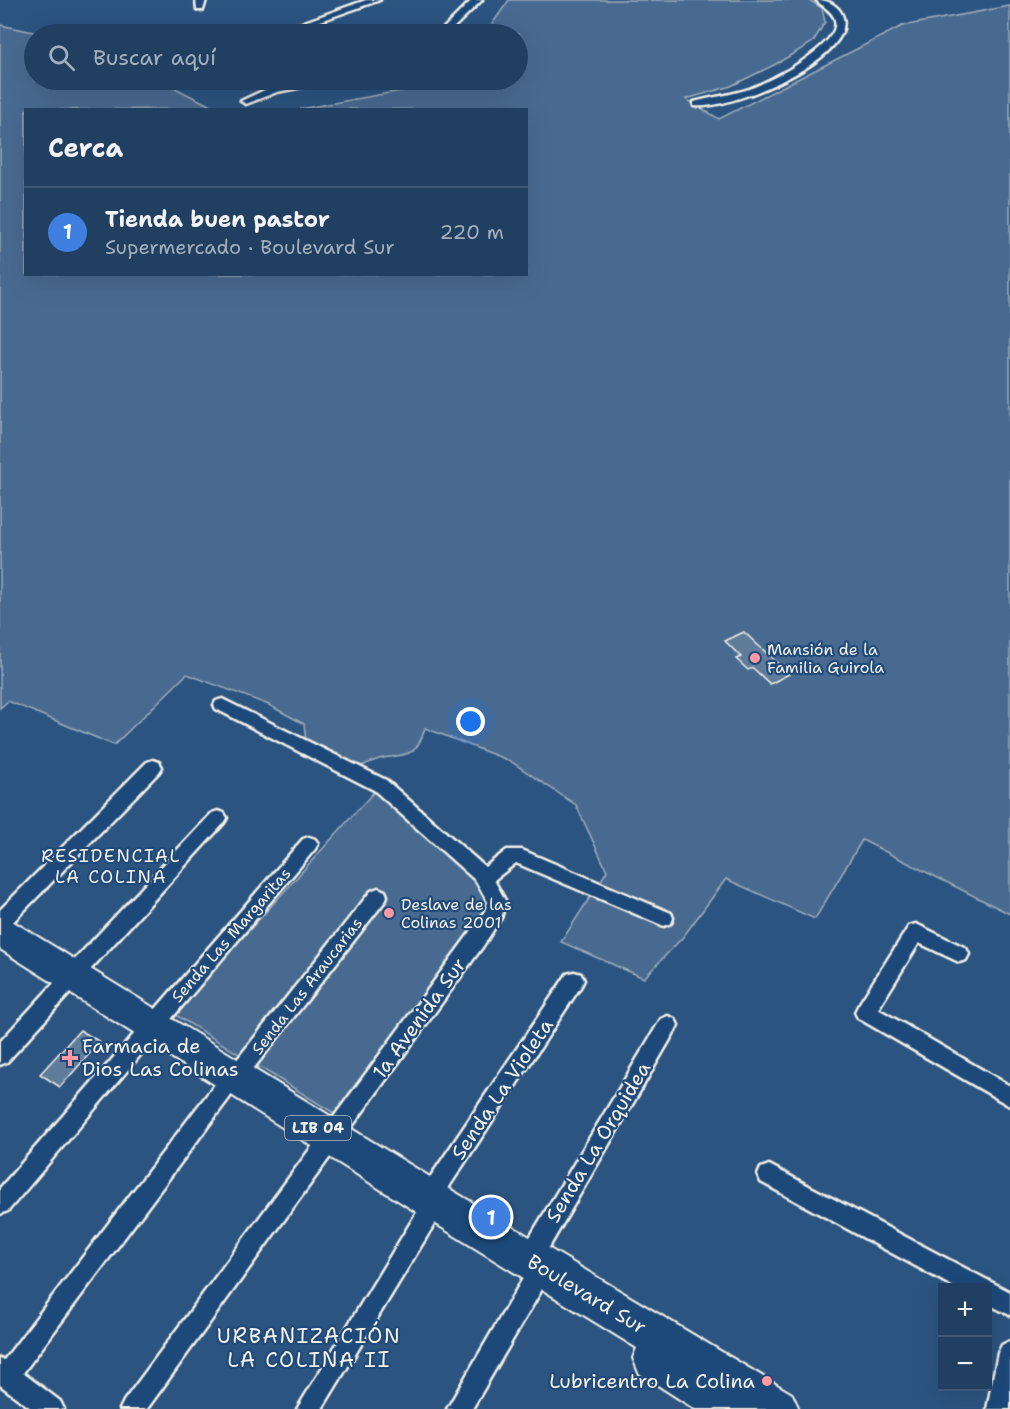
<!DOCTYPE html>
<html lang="es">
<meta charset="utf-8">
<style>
:root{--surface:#213f61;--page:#294667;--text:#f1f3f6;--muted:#a2afbd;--line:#3e5876;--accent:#ff9aa2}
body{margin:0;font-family:"Shantell Sans",sans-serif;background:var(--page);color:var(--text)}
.controls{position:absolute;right:18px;bottom:18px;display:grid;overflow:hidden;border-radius:0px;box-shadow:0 6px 24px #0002}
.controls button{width:54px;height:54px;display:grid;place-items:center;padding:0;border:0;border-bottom:2px solid var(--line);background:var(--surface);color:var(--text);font:30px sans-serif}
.you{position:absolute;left:471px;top:722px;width:21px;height:21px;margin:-15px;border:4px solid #fff;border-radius:50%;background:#1a73e8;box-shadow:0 0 0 9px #1a73e833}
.badge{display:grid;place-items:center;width:39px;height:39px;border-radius:50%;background:var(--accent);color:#fff;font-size:20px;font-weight:700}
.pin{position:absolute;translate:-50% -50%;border:3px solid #fff;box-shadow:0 2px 6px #0006}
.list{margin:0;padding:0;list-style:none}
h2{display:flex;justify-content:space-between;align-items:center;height:78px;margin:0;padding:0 24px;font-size:26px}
h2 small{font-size:20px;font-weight:400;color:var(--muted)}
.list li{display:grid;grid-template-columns:39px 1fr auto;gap:18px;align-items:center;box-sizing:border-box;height:90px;padding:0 24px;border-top:2px solid var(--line)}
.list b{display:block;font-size:22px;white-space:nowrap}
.list p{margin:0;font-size:20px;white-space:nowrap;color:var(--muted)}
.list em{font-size:20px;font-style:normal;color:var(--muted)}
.icon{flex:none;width:33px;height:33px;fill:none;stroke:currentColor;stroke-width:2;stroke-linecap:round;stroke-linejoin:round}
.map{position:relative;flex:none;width:1010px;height:1409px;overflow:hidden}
.search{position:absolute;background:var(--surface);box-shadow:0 6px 24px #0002;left:24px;top:24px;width:504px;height:66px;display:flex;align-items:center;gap:15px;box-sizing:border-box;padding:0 21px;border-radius:33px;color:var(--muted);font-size:22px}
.panel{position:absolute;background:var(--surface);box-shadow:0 6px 24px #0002;left:24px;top:108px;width:504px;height:168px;border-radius:0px}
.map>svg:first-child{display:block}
</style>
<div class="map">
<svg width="1010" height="1409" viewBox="0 0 1010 1409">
<rect width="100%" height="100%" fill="#2c5481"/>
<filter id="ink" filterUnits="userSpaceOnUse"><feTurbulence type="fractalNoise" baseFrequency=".0167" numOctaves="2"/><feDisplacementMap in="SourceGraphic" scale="12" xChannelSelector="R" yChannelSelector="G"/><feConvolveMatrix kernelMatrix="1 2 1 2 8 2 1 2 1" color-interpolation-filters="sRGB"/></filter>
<g filter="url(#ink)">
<path fill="#496b90" stroke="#9eaebc" stroke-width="1.5" d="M509,0H809L822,8L825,22L813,42L776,64L731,86L686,99L719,119L902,26L1010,6V914L862,840L815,919L726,879L683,937L644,978L561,942L607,871L576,805L510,761L425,728C417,756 409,754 383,758C374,760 365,765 356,768L306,742L304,724L269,705L187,674L114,745L8,701L0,708V25L43,34H34V80H159L217,109L26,110V274H526V110L300,109L451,82L453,80H518V34H485Z
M380,785L492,888L491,917L345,1120L174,1014Z"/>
<path fill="#5e7b9a" stroke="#f4f1e8" stroke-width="1.5" d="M744,632L789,674L770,684L753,668L748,670L736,659L741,657L725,641Z
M80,1030L100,1042L60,1087L40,1074Z"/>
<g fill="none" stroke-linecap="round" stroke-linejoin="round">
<g stroke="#f4f1e8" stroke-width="5">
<path id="street" d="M196,0H206L203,10H197Z
M366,0H380L284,34H271Z
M472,0H482L447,34H438Z
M816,0C826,0 834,3 840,11C868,55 728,111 694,106V102C712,97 731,95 749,89C769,82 842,45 835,20C833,11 822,6 816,0Z
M317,80H338L277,92L246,104L241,101L271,87Z
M222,699L386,780L485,867L507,850H522L671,913L673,918L671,923L664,926L657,923L516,863L494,880L506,902L501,918L483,946L147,1409H120L124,1401L469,934L485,911L488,902L476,881L374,790L216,709L214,705L216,701Z
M153,760L159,762L162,767L159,772L7,928L0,930V910L147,762Z
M218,811L224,813L227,818L224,823L80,981L73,983L66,981L63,975L66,969L212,813Z
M309,837L315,839L318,844L315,849L161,1031L154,1034L147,1031L144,1025L147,1019L303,839Z
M378,888L385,891L387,896L385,901L242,1083L231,1085L233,1090L230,1097L23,1373L60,1401L64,1409H32L0,1385V1358L4,1360L216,1083L227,1082L225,1077L228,1071L371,891Z
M916,924L966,948L969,954L966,960L959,962L919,943L878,1009L1010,1086V1106L858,1018L855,1012L858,1006L909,926Z
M574,972L581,974L584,980L581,986L437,1205L432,1207L438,1216L435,1223L322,1409H297L419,1209L424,1207L418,1198L421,1191L567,974Z
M62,980L69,982L72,988L69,994L7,1062L0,1065V1042L55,982Z
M668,1016L675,1019L678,1025L675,1031L537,1268L529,1271L521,1268L518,1260L521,1252L661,1019Z
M142,1030L149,1033L152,1039L149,1045L8,1211L0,1214V1188L135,1033Z
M769,1165L1010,1292V1315L988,1304V1288H956L761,1182L758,1175L761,1168Z
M533,1272L541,1275L544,1283L541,1291L472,1409H447L525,1275Z
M1010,1341V1409H987L998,1353L1002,1345Z"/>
</g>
<g stroke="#f4f1e8" stroke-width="4">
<path id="highway" d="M0,917L12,921L443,1185L792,1394L799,1409H695L639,1373L633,1358L637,1348L415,1211L0,949Z"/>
</g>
<use href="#street" fill="#1f4a7a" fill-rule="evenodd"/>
<use href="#highway" fill="#1f4a7a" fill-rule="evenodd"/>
</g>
</g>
<g fill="#ff9aa2" stroke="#1f4a7a" stroke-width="2">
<circle cx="755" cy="658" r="6"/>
<circle cx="389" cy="913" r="6"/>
<path d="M67 1049h6v6h6v6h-6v6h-6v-6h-6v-6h6z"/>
<circle cx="767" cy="1381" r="6"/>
</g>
<g text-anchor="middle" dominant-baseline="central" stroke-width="4.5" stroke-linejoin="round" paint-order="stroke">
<rect fill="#1f4a7a" stroke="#b4bfc7" stroke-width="1.5" x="285" y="1116" width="66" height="24" rx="4.5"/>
<g font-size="15" font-weight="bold" fill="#f4f1e8">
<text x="318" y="1128">LIB 04</text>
</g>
<g font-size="16" fill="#f4f1e8" stroke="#1f4a7a" text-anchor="start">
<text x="767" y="649">Mansión de la<tspan x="767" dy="18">Familia Guirola</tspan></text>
<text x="401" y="904">Deslave de las<tspan x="401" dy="18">Colinas 2001</tspan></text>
</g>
<g font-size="16" fill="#f4f1e8" stroke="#1f4a7a">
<text transform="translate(231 935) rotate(-49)">Senda Las Margaritas</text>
<text transform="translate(307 986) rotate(-52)">Senda Las Araucarias</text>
</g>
<g font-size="18" letter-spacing="1.5" fill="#f4f1e8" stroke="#1f4a7a">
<text x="111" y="856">RESIDENCIAL<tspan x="111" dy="21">LA COLINA</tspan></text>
</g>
<g font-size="20" fill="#f4f1e8" stroke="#1f4a7a">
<text transform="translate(419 1018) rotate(-54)">1a Avenida Sur</text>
<text transform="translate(502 1089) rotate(-56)">Senda La Violeta</text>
<text transform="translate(598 1142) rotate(-59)">Senda La Orquidea</text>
<text transform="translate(587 1294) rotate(31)">Boulevard Sur</text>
</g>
<g font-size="20" fill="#f4f1e8" stroke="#1f4a7a" text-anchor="start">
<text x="82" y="1046">Farmacia de<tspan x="82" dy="23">Dios Las Colinas</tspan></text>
<text x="755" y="1381" text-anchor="end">Lubricentro La Colina</text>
</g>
<g font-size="21" letter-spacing="1.5" fill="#f4f1e8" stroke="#1f4a7a">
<text x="309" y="1336">URBANIZACIÓN<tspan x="309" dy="24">LA COLINA II</tspan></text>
</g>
</g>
</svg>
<div class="controls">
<button>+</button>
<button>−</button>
</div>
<div class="you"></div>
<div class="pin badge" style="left:491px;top:1217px;background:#3f7fe0">1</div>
<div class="search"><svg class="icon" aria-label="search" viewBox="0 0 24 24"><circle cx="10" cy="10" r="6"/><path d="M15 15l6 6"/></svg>Buscar aquí</div>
<section class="panel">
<h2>Cerca<small></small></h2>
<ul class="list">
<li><span class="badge" style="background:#3f7fe0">1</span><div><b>Tienda buen pastor</b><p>Supermercado · Boulevard Sur</p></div><em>220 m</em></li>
</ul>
</section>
</div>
